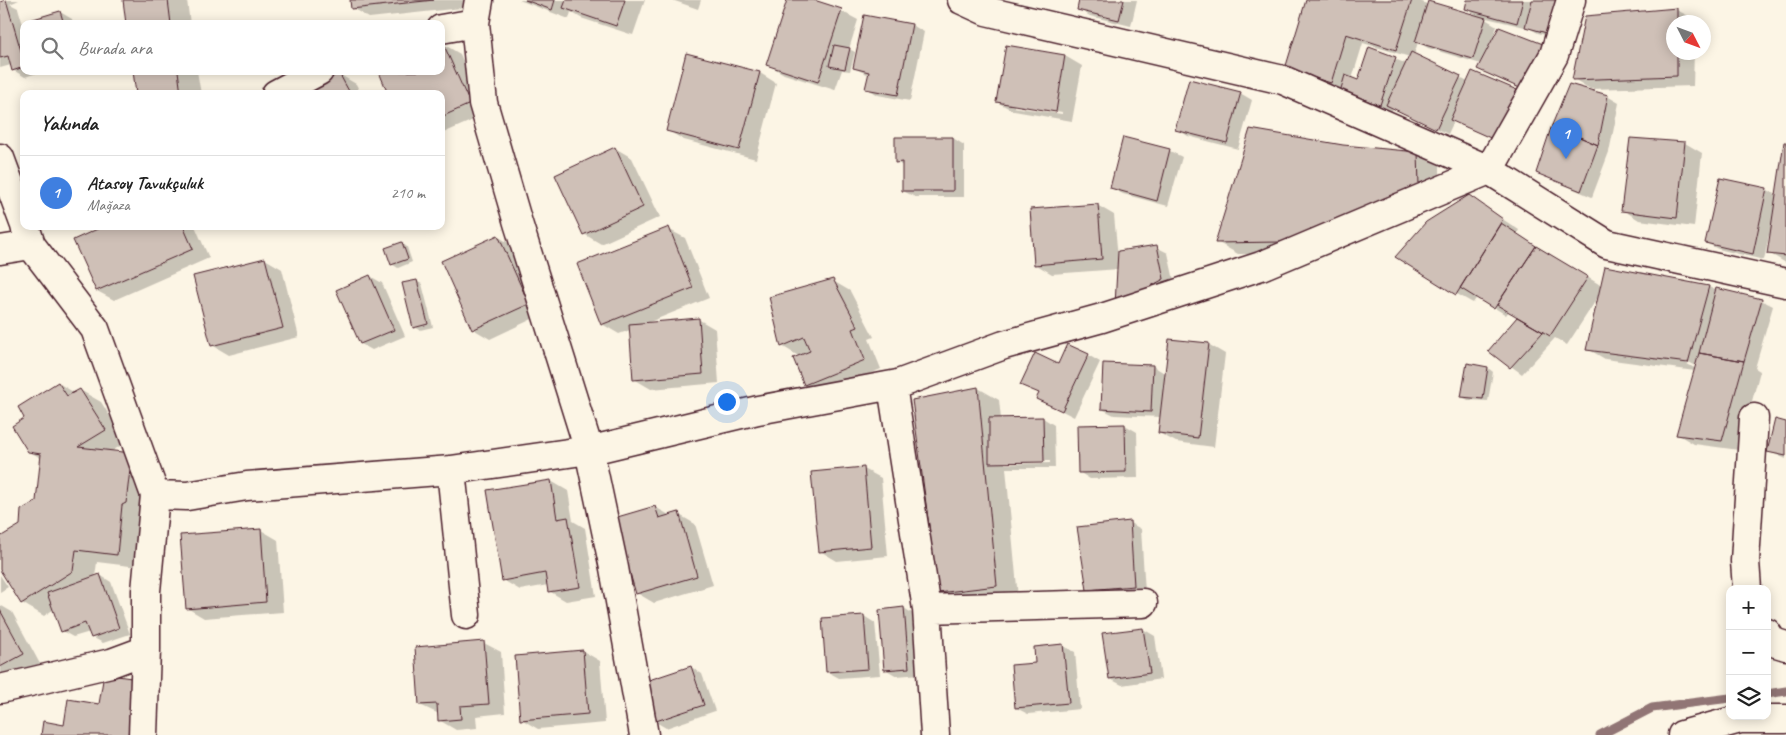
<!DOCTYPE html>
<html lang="tr">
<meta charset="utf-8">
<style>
:root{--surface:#fff;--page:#f2f2f2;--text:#222;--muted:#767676;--line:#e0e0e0;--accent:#d1495b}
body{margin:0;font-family:Caveat,sans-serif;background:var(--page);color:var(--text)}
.controls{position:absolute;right:15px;bottom:15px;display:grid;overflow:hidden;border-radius:10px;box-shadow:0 2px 12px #0003}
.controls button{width:45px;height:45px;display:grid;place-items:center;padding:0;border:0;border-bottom:1px solid var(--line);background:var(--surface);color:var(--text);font:25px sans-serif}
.compass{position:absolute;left:1666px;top:15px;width:45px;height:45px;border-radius:50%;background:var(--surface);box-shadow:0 2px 12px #0003;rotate:132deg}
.you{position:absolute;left:726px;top:401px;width:18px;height:18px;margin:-12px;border:4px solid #fff;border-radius:50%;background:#1a73e8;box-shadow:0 0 0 8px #1a73e833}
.badge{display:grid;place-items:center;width:32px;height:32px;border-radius:50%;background:var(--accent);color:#fff;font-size:16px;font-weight:700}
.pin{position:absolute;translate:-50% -41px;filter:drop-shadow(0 1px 2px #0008)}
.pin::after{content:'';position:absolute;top:26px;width:18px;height:15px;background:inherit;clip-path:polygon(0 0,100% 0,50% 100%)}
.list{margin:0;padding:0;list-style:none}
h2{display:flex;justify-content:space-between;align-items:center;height:65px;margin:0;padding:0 20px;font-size:21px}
h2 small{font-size:16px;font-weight:400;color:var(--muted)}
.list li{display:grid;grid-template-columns:32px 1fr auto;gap:15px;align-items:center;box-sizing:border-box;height:75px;padding:0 20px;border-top:1px solid var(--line)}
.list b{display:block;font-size:19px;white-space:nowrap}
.list p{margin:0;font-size:16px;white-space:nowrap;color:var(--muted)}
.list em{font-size:16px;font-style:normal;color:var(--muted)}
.icon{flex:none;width:28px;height:28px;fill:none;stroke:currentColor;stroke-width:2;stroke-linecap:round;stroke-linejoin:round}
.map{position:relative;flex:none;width:1786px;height:735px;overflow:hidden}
.search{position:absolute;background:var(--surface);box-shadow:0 2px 12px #0003;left:20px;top:20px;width:425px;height:55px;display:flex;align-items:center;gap:12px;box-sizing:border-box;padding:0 18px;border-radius:10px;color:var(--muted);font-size:19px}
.panel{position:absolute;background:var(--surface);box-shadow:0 2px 12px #0003;left:20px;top:90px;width:425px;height:140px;border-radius:10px}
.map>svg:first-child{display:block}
</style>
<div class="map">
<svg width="1786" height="735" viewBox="0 0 1786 735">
<rect width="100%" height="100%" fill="#fcf5e5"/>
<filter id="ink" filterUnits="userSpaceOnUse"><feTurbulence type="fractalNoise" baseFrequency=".02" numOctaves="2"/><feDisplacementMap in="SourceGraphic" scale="10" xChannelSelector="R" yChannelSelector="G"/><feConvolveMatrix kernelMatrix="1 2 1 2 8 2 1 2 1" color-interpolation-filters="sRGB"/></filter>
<g filter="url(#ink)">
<path fill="#0003" fill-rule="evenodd" d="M8,0H19L10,4L18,8L24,28V71H36L37,73L25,77L13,70L11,65L0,68V3Z
M124,0H187L190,24H127Z
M351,0H470L471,7L369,18L352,8Z
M519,0H645L633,35L581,18L571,12L569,19Z
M672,0H701L698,9Z
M789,0H810L841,11L858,20L849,49L855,52L850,71L842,70L835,90L784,74L767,64Z
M1081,0H1137L1131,26L1090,16L1078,9Z
M1307,0H1419L1428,5L1480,17L1466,9L1469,0H1577L1565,41L1538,33L1529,28L1482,17L1497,26L1493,38L1542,45L1554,52L1534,95L1479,68L1481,64L1428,48L1418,42L1414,55L1468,82L1516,92L1528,98L1507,145L1454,121L1448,134L1393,107L1392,111L1353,98L1342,90L1303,78ZM1363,43L1410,57L1407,64L1370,49L1359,81L1352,79Z
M1677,10L1694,19V22H1674V52H1694L1693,86L1590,89L1574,79L1586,17Z
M60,12L72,19L73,24H33Z
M865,16L912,25L924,32L910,101L878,95L867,88L869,75L854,68Z
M443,44L460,54L487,114L441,134V94L380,73L441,71Z
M1065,56L1082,66L1072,121L1014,111L997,102ZM1014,104L1062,112V114L1014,107Z
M134,71H197L201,94H138Z
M760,73L776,83L756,159L684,140L667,130Z
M339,74L356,84L361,94H305Z
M1240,93L1252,100L1238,149L1188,136L1177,129Z
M1607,96L1619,103L1609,152L1592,197L1537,173Z
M953,138L964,145V197H915L903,191V166L896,162Z
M1124,138L1170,151L1182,157L1168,206L1123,194L1111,188Z
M1685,143L1702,153L1694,227L1639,220L1623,210Z
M1786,143V263L1769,253L1772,235H1769L1764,260L1718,249L1706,243L1766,189L1777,195Z
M1343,146L1418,153L1440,166V199L1304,254H1238L1217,242Z
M615,148L632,158L660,217L601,244L584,234Z
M1469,197L1519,230L1517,234L1602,286L1709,287L1717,291L1761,300L1773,306L1755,368L1760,371L1739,450L1694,444L1677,434L1695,371L1605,359L1588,349L1600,294L1567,345L1555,338L1522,374L1490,351L1519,316L1509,311L1506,315L1477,297L1473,303L1457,294ZM1683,359L1696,366V369L1682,361Z
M1097,205L1114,215L1118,258L1156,247L1168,253L1175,285L1128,311L1119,269L1052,274L1035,264Z
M107,226H195L209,258L114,300L97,291L75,240Z
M668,229L685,238L709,298L647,323L698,319L715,329L719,383L651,389L634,379L630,330L619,334L602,324Z
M497,236L514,246L545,313L490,339L473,329Z
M402,243L407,247L412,262L398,268L392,264Z
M265,259L282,269L299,337L229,355L212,345Z
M370,276L382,283L405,336L372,350L361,344Z
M416,281L422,284L433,327L420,330L415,327Z
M833,281L850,291L874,337L869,339L881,369L822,394L805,384L800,357L782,346Z
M1208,344L1225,354L1214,447L1176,442L1159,433L1161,417L1114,415L1102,409L1153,366L1166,374Z
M1088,355L1100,362L1074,417L1037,398L1040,393L1022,384L1059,365Z
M1488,368L1493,372L1488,401L1468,400L1462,397Z
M58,383L75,393L80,390L101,402L126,442L111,452L153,467L138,567L97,562L95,577L100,575L111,582L130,634L103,643L92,637L90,632L73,637L62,631L54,609L44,616L22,603L0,568V539L21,525L37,502L42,459L29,451L26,419Z
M978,388L999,400L1001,419L1043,418L1054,425L1055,468H1006L1018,598L961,605L939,592ZM1005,461H1050V463L1005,464Z
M1786,423V459L1768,451Z
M1125,425L1137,432L1138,478L1090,479L1079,472L1078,426Z
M864,469L881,478L888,556L837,561L820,551Z
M551,481L568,491L573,521L585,528L596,596L566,601L549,591L548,585L520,590L503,580Z
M655,507L671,516L678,514L695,524L713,585L654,603L637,593Z
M1130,523L1141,529L1145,592L1100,596L1088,589Z
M261,530L278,540L283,612L204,618L187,608Z
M0,575L8,587L0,592Z
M0,605L12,612L40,664L0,686Z
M904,608L915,615L920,674L897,676L885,669Z
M864,616L875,623L880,675L839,678L828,672Z
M1143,629L1155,636L1161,679L1122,685L1110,679Z
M484,643L501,652L505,713L476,716L477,728L456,730L439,720V714L420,705L416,648Z
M1063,646L1075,652L1080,709L1028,714L1016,708L1037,664Z
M583,651L600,661L605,723L538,729L521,719Z
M691,667L702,674L715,711L666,728L654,721Z"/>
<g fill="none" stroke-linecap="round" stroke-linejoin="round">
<path stroke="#917474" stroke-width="9" d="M1767,694L1786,691
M1600,735L1652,708L1730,698"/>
</g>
<path fill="#cfc0b7" stroke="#4a1f2b" d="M6,0L24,61V67L12,71L8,56L0,58V2Z
M123,0H168L171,24H126Z
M350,0H434L351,9Z
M525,0H555L552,10Z
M566,0H625L616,26L563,8Z
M787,0H814L842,9L818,82L766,65Z
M1079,0H1124L1119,20L1077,10Z
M1306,0H1412L1396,50L1346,34L1331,83L1285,69Z
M1467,0H1523L1517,23L1465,9Z
M1532,0H1563L1554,35L1525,27Z
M1428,1L1486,18L1473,59L1415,42Z
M1677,8V22H1674V52H1677V76L1572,80L1585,16Z
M60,11L64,24H31L30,20Z
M864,15L912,24L898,95L865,89L869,72L853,68Z
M1499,27L1543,44L1522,89L1477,69Z
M443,43L470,104L441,117V94H388L379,72L441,71V44Z
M834,45L850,48L845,69L829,66Z
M1006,45L1065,55L1056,112L996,102Z
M1369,47L1396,57L1380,105L1340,92L1345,75L1358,80Z
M1411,52L1461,76L1436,129L1386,105Z
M686,53L760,72L739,150L666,131Z
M133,71H178L181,94H136Z
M1472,71L1517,90L1495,140L1450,120Z
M339,73L350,93L303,94Z
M1189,79L1241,92L1227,143L1175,130Z
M1569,84L1608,95L1598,145L1552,125Z
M1552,125L1598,145L1581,191L1536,173Z
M1250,129L1343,145L1418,152L1419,186L1281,242L1215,243Z
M895,137H953V191H902V162L895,163Z
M1123,137L1170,149L1157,201L1110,188Z
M1630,138L1685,142L1677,218L1621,211Z
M1784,142H1786V256L1767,254Z
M615,147L643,207L583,235L555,175Z
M1720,178L1767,188L1753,254L1705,243Z
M1469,195L1503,219L1456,295L1395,257L1426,222Z
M1098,204L1102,259L1034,265L1030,209Z
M1501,223L1536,246L1494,309L1460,288Z
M104,226H183L193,249L96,291L73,240Z
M669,227L693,288L601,325L577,264Z
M498,235L529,304L472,330L441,261Z
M402,242L408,259L391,265L385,248Z
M1157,245L1164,279L1115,305L1118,251Z
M1536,246L1588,277L1550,336L1497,305Z
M265,258L283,328L211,346L193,276Z
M1605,266L1709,286L1688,363L1586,350Z
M370,275L394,330L360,344L336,290Z
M833,279L858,327L853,329L865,360L804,385L793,358L810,351L804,337L781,347L769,297Z
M417,280L428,324L413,328L402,283Z
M1716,288L1762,299L1744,361L1699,353Z
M1517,317L1543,332L1510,368L1488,351Z
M699,318L703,374L633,380L629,324Z
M1169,339L1209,343L1198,438L1158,433Z
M1067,344L1089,354L1062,411L1036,399L1039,393L1020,385L1035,353L1058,364Z
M1699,353L1744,361L1722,441L1676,435Z
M1103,363L1153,365L1151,412L1101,409Z
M1467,363L1488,367L1483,399L1461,397Z
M58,382L67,396L80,389L106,430L78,447L132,453L126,503L122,505L117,555L76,550L73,571L21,604L0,570V537L20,525L21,510L36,501L41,454L28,452L12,426L24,418L18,407Z
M978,387L997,586L938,593L912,400Z
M1043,417L1044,462L989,463V418Z
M1775,419L1786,422V456L1767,452Z
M1125,424L1126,472L1078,473L1077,425Z
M864,467L871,547L819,552L811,472Z
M551,480L557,519L568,517L580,587L548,592L545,573L502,581L487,490Z
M655,506L659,518L679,512L697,576L636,594L614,518Z
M1130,521L1134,586L1087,590L1077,527Z
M261,529L266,602L186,609L180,535Z
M100,574L119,628L91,638L85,623L61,632L47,593Z
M904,607L909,668L884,670L879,610Z
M0,610L24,654L0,667Z
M864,615L868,669L826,672L822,618Z
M1143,628L1150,673L1109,679L1102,633Z
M484,641L489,704L460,706L461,719L438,721L437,704L419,705L415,647Z
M1063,644L1069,703L1015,708L1011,665L1035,663L1034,647Z
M583,650L588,714L520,720L515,656Z
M691,666L704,705L653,722L640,683Z
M104,674L138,679L129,735H41L43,721L64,725L68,699L99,704Z"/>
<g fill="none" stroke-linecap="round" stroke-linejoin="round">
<g stroke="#4a1f2b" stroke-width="31">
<path id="minor" d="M479,0L475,23L483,103L518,223L589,450L614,568L644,735
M962,0L986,11L1283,80L1489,170L1607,244L1786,283
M441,29L475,23
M276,94L319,71
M0,158L24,223
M25,226L31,245L95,329L155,495
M0,250L31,245
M892,386L927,609L935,735
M451,470L466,615
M1747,589L1745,561L1754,418
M927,609L1143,603
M1767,633L1773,642L1786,646
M0,689L111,663L146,650V591L155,495L187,496L247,486L451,470L596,449L758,410L898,384L1004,345L1102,318L1261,266L1489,170L1554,55L1571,0
M143,735L146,650
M1682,735L1740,719H1786"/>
</g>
<use href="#minor" stroke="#fcf5e5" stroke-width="28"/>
</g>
</g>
</svg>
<div class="controls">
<button>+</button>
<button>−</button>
<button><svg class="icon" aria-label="layers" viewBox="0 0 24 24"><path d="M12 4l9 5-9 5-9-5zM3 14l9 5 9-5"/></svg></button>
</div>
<svg class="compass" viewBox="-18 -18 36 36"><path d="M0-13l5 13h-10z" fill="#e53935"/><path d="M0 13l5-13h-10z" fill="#767676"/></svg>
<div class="you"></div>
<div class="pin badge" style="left:1566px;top:159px;background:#3f7fe0">1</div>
<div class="search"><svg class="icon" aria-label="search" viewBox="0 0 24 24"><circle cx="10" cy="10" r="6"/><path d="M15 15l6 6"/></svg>Burada ara</div>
<section class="panel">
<h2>Yakında<small></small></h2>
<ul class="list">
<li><span class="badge" style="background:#3f7fe0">1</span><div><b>Atasoy Tavukçuluk</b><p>Mağaza</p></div><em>210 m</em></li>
</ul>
</section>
</div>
